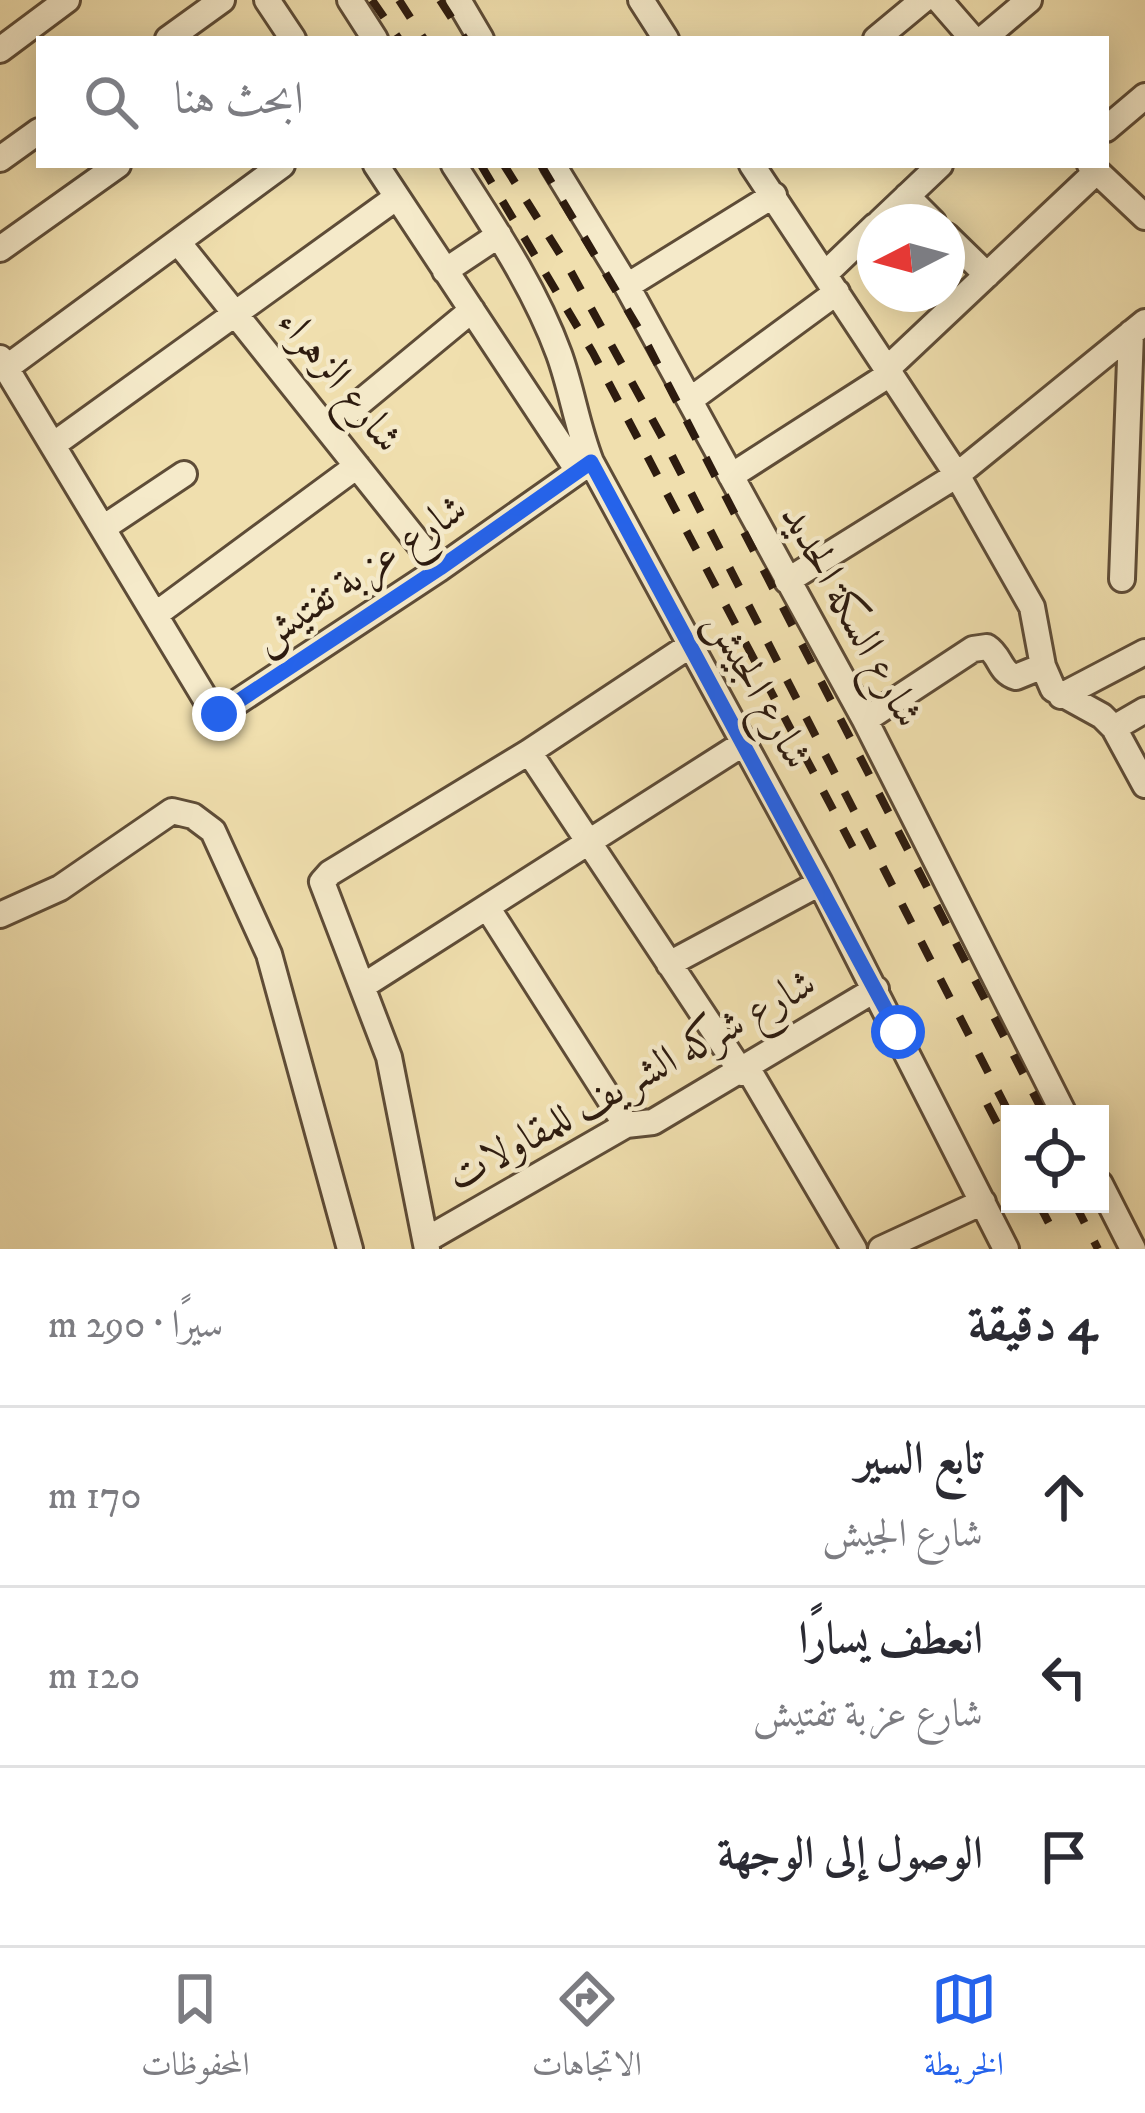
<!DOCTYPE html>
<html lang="ar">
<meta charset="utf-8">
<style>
:root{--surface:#fff;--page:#f7f7f7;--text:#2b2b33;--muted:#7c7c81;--line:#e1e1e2;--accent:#2563eb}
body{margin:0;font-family:"IM FELL DW Pica",Amiri,serif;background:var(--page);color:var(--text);direction:rtl}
.controls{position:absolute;right:36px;bottom:36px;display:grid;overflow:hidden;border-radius:0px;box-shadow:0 6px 30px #0003}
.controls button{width:108px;height:108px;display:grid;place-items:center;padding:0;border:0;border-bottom:3px solid var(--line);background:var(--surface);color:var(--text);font:60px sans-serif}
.compass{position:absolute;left:857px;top:204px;width:108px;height:108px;border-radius:50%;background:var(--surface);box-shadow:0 6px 30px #0003;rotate:264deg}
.stop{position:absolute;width:36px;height:36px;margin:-27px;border:9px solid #2563eb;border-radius:50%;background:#fff}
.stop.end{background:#2563eb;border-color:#fff;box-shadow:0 3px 12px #0008}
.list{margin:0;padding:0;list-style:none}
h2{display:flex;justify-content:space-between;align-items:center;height:156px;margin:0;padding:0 48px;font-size:51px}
h2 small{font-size:39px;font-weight:400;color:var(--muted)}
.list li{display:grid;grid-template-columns:78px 1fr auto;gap:36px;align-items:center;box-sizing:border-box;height:180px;padding:0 48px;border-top:3px solid var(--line)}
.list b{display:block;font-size:45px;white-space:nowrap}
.list p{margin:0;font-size:39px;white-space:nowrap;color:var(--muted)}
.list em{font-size:39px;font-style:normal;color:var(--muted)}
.icon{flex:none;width:66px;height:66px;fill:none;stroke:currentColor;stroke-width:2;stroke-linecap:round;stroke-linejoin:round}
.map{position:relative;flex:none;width:1145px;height:1249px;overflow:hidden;direction:ltr}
.search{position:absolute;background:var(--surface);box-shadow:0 6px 30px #0003;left:36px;right:36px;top:36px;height:132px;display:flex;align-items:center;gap:30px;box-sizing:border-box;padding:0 42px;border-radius:0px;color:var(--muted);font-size:45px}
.sheet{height:696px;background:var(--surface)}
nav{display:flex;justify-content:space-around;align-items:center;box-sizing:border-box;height:168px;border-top:3px solid var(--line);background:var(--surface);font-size:33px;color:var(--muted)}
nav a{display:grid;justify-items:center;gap:6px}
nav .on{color:var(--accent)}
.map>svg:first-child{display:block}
</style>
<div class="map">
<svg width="1145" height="1249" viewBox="0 0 1145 1249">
<rect width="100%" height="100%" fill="#f0dfae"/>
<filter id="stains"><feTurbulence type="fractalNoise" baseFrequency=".00167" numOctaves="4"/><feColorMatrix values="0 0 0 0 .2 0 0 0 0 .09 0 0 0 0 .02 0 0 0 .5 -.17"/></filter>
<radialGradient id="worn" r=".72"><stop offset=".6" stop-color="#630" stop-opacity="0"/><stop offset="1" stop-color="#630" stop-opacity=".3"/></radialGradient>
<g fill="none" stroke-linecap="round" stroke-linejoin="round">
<g stroke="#5e4c37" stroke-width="30">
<path id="minor" d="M267,0L293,39
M350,0L375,39
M458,0L481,39
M641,0L666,39
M939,0L973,39
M168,39L222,0
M876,39L923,0
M983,39L1029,0
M0,50L67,0
M1106,129L1145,96
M0,159L39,131
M376,165L578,471
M454,165C493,226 534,286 559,354C572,390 577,427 591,462L820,883L1006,1249
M553,165L627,286L865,720L1064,1114
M752,165L957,475L1032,607L1043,666L1053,689L1102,716L1114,728L1145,785
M1090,165L1145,217
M907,196L933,222
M880,222L940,165
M947,236L987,275
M178,242L439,569
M0,249L118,165
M445,271L499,235
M825,274L875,226
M627,286L774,195
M0,358L211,708L219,714L439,569L591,462
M6,368L282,165
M887,369L1096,172
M690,400L837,292
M328,429L472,310
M53,445L397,197
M731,476L890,374
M103,528L184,474
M1122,579L1131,333
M787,581L957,475L1145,322
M155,615L357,466
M1061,696L1145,652
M865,720L973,649L987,647C1001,656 999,672 1016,677L1043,666
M1114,728L1145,710
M529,752L742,1073
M487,907L626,1125
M0,915L60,888L172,811L193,816L213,831L269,954L350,1249
M669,964L820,883
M363,986L744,743
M748,1069L854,1249
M1100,1184L1133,1249
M426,1240L626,1125L653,1122L876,989
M427,1249L389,1057L322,882L330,873L529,752L689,646
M881,1249L983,1202"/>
</g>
<use href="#minor" stroke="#f5eaca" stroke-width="24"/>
<path stroke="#2d1b0f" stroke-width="8" stroke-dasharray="21 21" stroke-linecap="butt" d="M372,0L399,39
M399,0L424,39
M440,0L465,39
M481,165L593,353L860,861
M504,165L570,270L668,448L1010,1115
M541,165L643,336L1044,1114
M987,1104L1010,1148
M1039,1204L1055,1235
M1075,1204L1098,1249"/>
</g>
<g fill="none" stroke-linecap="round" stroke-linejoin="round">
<path stroke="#2563eb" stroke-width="15" d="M219,714L440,568L591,462L898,1032"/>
</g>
<g text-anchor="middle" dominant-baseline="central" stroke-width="9" stroke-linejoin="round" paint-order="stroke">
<g font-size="42" fill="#2d1b0f" stroke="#f5eaca">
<text transform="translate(339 381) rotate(51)">شارع الزهراء</text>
<text transform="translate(360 574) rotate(-34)">شارع عزبة تفتيش</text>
<text transform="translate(851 616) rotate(61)">شارع السكة الحديد</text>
<text transform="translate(758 690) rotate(61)">شارع الجيش</text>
<text transform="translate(632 1081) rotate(-29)">شارع شركه الشريف للمقاولات</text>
</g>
</g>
<rect width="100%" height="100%" filter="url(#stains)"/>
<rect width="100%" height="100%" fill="url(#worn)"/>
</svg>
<div class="controls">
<button><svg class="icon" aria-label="locate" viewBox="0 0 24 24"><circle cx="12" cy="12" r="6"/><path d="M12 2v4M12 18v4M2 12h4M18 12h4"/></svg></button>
</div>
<svg class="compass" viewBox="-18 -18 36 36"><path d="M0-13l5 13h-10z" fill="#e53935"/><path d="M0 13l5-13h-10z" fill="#7c7c81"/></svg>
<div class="stop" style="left:898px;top:1032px"></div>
<div class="stop end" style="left:219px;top:714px"></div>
<div class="search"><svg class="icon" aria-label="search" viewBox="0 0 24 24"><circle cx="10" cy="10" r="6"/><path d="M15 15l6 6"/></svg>ابحث هنا</div>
</div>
<section class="sheet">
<h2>4 دقيقة<small>سيرًا · 290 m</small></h2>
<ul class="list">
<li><svg class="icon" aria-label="ahead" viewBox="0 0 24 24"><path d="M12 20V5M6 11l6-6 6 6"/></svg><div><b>تابع السير</b><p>شارع الجيش</p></div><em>170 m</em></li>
<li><svg class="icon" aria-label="left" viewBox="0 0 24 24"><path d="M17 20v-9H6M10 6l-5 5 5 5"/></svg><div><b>انعطف يسارًا</b><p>شارع عزبة تفتيش</p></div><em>120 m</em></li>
<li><svg class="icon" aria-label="arrive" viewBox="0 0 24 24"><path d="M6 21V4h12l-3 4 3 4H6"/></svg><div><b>الوصول إلى الوجهة</b></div></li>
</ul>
</section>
<nav>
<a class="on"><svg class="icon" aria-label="map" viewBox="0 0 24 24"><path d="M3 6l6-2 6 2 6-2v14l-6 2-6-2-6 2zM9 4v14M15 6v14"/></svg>الخريطة</a>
<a><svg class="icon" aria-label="directions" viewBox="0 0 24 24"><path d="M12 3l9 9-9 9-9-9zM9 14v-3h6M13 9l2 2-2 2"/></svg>الاتجاهات</a>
<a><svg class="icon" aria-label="saved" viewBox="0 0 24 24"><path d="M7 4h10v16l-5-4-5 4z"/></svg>المحفوظات</a>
</nav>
